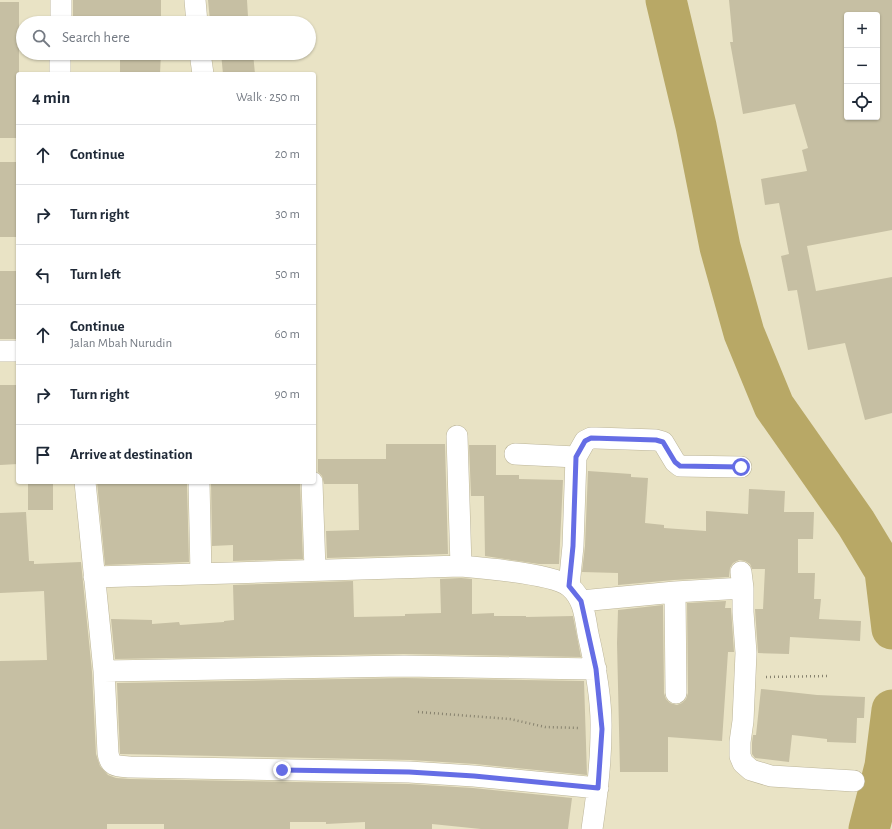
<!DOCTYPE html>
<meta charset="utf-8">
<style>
:root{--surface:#fff;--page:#f6f6f7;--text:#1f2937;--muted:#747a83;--line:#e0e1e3}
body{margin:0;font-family:"Alegreya Sans",sans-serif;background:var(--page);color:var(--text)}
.controls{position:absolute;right:12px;top:12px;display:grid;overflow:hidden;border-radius:4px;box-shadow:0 1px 3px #0004}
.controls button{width:36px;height:36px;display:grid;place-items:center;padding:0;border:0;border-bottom:1px solid var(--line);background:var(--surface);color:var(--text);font:20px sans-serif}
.stop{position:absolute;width:12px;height:12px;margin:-9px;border:3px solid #656de5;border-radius:50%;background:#fff}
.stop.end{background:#656de5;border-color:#fff;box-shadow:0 1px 4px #0008}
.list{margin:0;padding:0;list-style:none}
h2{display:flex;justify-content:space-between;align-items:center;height:52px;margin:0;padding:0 16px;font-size:17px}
h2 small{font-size:13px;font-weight:400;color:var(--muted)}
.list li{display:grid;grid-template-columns:26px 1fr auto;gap:12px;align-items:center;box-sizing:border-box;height:60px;padding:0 16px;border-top:1px solid var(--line)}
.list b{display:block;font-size:15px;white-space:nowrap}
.list p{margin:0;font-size:13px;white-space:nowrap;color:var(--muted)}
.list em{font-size:13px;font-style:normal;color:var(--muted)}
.icon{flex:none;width:22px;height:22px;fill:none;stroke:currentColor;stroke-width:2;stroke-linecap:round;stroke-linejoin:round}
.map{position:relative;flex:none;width:892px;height:829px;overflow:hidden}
.search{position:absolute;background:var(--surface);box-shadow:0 1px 3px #0004;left:16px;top:16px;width:300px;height:44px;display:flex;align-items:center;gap:10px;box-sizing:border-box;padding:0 14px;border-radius:22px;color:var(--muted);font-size:15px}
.panel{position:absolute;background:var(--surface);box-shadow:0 1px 3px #0004;left:16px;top:72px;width:300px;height:412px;border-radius:4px}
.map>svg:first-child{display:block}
</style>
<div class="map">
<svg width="892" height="829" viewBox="0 0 892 829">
<rect width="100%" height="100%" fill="#e9e3c5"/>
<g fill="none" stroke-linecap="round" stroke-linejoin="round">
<path stroke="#b8a866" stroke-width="41" d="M666,0L696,126L720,247L744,333L774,406L856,523L885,571L892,629
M869,829L885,766L892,710"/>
</g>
<path fill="#c6bfa3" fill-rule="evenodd" d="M73,0H161V23H73Z
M208,0H247L248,17L210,21Z
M729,0H892V230L807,246L816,291L892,277V413L865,420L845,343L808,350L797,290L788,291L781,256L789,254L779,203L765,205L761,179L807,171L802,150L808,148L795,104L743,114L730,42H733ZM847,15H877V117H847Z
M0,2H19V74L18,99H17L16,138H0Z
M120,53H161L160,74H120Z
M221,53H253L255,74H223Z
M0,162H18V237H0Z
M0,271H18L16,339H0Z
M0,385H18V464L0,465Z
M386,444H445L448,554L327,558L326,531L359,530L358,484H324L322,476L318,472V459H386Z
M469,445H496V475H519V479L563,480L559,564H539L485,556L484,496H471Z
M588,471L631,474V477L648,478L645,523L664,525V528L706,531V511L748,514L749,489L785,491L784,512H814L813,539H798V573H815L814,599H821L819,619L861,621L860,641L790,637L789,654L758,653L755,609H763L765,569H752L750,564L745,561L739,560L733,563L730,568L729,577L674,580L618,585V573L582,572L585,546Z
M28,482H53V510H28Z
M97,482L187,483L189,562L105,565Z
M211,482H300L303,559L233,561V545L212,546Z
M26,512L29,561H34V564L81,562L92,672L96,754L100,766L108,775L116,778L130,779L409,784L473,788L572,798L568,829H481L432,824V829H365V822L326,824V822H290V829H164V824H107V829H0V661L47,660L44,591L0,593V513Z
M461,578L472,579V614L494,613V616H526V617L573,616L581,657L404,654L115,659L111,619L152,620V624L179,622L180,625L224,622V621L234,620L233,585L353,581L354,617L405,616V614L441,613L440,579Z
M726,601L725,608H731L734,652H728L722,741L668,737V772H620L617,643L618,610L663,605L664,693L666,699L670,703L677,705L682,703L686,699L688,693L687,603Z
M404,678L584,681L587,775L475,764L410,760L120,754L117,683Z
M761,689L817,695L865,697L864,718H857L856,743L827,742V739L792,735L789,762L755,758L752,754V743L753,735H756Z"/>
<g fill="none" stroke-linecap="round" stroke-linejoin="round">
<g stroke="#bcb599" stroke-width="22">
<path id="street" d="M195,0L197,23
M61,23V0
M200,53L203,74
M60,74V53
M0,351H18
M457,436L461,566
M515,454L576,457
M85,482L104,671L108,753C110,767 117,766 130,767L409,772L474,776L598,788
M199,482L201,574
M312,482L315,570
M741,572L743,588V612L746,653L743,721L740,742V756L743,763L751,770L771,776L854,781
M94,577L461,566C483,568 555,574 570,587C584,599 585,617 588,634C595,664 602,698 601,730C601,763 597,796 592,829
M569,586L573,546L576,457L585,441L591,438H596L656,440L663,442L675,462L680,466L741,467
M675,592L676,693
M581,601L675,592L743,588
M104,671L404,666L596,669"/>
</g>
<path stroke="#87826e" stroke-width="2.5" stroke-dasharray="1 3" stroke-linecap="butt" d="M766,677L828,676
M418,712L510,719L545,727L579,728"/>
<use href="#street" stroke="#fff" stroke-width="21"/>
</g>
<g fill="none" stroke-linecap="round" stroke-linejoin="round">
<path stroke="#656de5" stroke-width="5" d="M282,770L409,772L474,776L598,788L602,729L596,669L581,601L569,586L573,546L576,457L585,441L591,438L656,440L663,442L675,462L680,466L741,467"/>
</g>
</svg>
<div class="controls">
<button>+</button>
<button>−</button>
<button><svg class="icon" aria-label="locate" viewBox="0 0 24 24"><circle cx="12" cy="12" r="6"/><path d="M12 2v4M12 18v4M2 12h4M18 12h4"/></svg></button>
</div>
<div class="stop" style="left:741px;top:467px"></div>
<div class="stop end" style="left:282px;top:770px"></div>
<div class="search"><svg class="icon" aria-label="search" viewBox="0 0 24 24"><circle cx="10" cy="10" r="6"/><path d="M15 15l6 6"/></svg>Search here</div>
<section class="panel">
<h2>4 min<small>Walk · 250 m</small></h2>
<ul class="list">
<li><svg class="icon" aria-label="ahead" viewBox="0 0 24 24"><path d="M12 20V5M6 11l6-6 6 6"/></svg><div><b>Continue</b></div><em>20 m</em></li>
<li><svg class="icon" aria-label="right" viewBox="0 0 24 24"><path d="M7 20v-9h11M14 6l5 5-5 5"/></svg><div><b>Turn right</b></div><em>30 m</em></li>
<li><svg class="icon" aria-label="left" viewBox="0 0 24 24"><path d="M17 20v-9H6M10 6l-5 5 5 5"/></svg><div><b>Turn left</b></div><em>50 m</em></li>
<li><svg class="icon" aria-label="ahead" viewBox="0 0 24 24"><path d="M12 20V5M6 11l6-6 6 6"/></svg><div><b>Continue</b><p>Jalan Mbah Nurudin</p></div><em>60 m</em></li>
<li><svg class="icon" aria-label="right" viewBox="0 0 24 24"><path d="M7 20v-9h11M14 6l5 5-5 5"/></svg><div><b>Turn right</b></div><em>90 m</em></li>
<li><svg class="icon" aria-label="arrive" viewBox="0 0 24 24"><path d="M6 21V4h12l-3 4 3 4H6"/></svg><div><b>Arrive at destination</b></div></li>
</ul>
</section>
</div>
